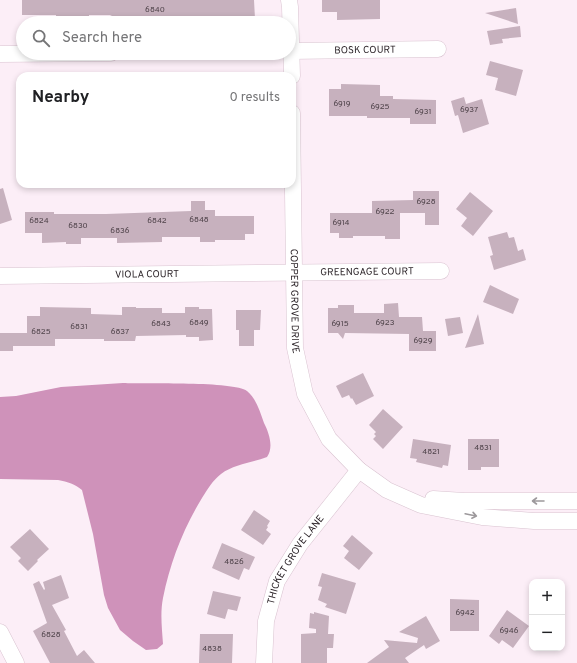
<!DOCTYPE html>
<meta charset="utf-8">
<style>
:root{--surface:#fff;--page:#f2f2f2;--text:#202124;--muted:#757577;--line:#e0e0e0}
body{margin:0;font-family:Overpass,sans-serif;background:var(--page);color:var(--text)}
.controls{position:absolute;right:12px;bottom:12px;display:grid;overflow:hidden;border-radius:8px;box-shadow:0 2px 6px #0003}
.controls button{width:36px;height:36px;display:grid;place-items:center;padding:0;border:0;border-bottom:1px solid var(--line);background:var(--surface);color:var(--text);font:20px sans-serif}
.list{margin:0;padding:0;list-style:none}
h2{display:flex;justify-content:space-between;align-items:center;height:52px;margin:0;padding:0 16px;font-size:17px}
h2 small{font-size:13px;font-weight:400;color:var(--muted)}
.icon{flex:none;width:22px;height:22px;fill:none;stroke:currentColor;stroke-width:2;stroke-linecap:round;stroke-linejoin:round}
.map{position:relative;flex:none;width:577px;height:663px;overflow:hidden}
.search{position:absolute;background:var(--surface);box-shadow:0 2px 6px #0003;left:16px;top:16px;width:280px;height:44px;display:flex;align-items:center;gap:10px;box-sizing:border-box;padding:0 14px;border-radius:22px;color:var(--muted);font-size:15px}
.panel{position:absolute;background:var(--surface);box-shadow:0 2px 6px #0003;left:16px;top:72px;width:280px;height:116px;border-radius:12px}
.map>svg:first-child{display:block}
</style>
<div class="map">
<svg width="577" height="663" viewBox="0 0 577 663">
<rect width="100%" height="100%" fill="#fceef7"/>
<path fill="#cf92ba" d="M123,383C145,384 234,381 247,391C256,398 260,412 264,423C269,433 274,447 267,457C251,463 234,464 221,474C213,480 207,490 202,498C183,529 170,563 163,598C160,613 162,629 163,644L157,649L146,650L133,641L120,630L108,608L104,595L93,534L82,490C75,484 68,482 58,480L0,479V397L16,396L61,387Z"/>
<path fill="#c7b1be" d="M22,0H254L255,19L172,20L161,21V23H145V21L113,22L112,16L110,15H89V22H56V15H22Z
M322,0H380V19L337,20V12H322Z
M516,8L518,24L485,13Z
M520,26L521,37L502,39L503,43L490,45L487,31Z
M490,61L523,70L516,96L495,90L498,78L486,75Z
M341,84L380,85V96H393V99L436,100V124H410V118H367V116H329V89H341Z
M464,97L466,104L482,99L489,124L463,133L458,115L455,116L451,101Z
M3,188L12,220L0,224V189Z
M413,191H439V225H425V213H400V239H385V236H353V238H339V233H330V213H372V201L413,200Z
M470,192L493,211L473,236L461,226L467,218L456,209Z
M191,201H205V210H215V216H254V234H245V240H215V242H200V237H162V242L117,243V238H81V244H66V242L42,243V233H25V212H54V214H106L191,211Z
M507,232L509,238L514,237L518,251L523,249L526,260L494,270L490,256L493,255L488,237Z
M490,285L519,299L513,314L483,302Z
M398,303L399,317H422L423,331H436V351H409V334L345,333L343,339L338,333H328V308H338V305H354V313H384V304Z
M40,307L91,308V314L122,315V307H136V308H162V313H185V307H199V309H212L213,340L199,341V337H186V335L136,336L135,341H104V339H55V346H13V351H0V333H27V316H40Z
M236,310H261L260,330H254V346H239V330H236Z
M478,314L484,344L465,348Z
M460,317L463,333L448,336L445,319Z
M363,373L374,396L356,405L352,398L351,399L349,395L342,398L336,386Z
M383,409L403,427L383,449L373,439L376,436L374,434L376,432L369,425Z
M413,439L451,445L448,466L443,465L442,468L416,462L417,459L410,458Z
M468,439H499V467H481V470H468Z
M254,510L270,521L267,526L268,527L266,530L271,534L263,545L241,530Z
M30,529L49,549L37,560L38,561L28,571L18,561L21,558L10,547Z
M352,535L373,553L359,570L344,558L349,551L343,546Z
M222,543L255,557L249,570L244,568L239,580L212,568Z
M322,573L356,583L346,614L325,607L327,604L318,600L322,587L318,586Z
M61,575L69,598L52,605L66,630L64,631L77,656L84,650L95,663H50L33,631L47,623L33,584L39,581L44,590L45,589L43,582Z
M213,591L241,597L237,611L228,609L225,619L207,614Z
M450,599L479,600V631H450Z
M507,610L529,626L513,648L502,640L499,644L489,636Z
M314,612L329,616L328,634H334L333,648H327V663H301V634L316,633V629L309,628L310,613L314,614Z
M426,616L440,641L426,649L424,645L405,658L409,663H367L389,647L384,640L417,643L418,638L399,632Z
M200,634H233L232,663H199Z"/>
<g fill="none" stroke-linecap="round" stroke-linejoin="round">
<g stroke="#d9c3d0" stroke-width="17">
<g id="street">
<path d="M289,0L290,7L292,76"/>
<path id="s1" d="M289,51L438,49"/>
<path d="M0,54L111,53"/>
<path id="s2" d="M292,113L295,348L305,394L329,439L359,470L387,490L421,505L482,517L534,521H577"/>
<path id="s3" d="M0,276L441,271"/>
<path d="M433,499L464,501H577"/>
<path d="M0,632L16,663"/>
<path id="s4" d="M264,663L266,621L277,581L300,544L359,470"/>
</g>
</g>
<use href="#street" stroke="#fff" stroke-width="16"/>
</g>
<defs><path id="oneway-shaft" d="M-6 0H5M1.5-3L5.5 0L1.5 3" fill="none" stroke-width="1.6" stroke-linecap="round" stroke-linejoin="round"/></defs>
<g stroke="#9d999c">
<use href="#oneway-shaft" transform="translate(538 501) rotate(180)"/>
<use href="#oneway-shaft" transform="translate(471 515) rotate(12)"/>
</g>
<g text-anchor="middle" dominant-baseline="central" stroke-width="4" stroke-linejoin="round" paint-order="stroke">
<g font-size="8" fill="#4e4249">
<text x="155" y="10">6840</text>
<text x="342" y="104">6919</text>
<text x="380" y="107">6925</text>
<text x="469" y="110">6937</text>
<text x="423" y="112">6931</text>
<text x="426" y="202">6928</text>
<text x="385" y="212">6922</text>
<text x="199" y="220">6848</text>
<text x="39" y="221">6824</text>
<text x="157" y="221">6842</text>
<text x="341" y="223">6914</text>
<text x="78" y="226">6830</text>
<text x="120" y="231">6836</text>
<text x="199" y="323">6849</text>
<text x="385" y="323">6923</text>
<text x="161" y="324">6843</text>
<text x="340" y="324">6915</text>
<text x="79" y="327">6831</text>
<text x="41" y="332">6825</text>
<text x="120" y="332">6837</text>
<text x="423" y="341">6929</text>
<text x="483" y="448">4831</text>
<text x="431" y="452">4821</text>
<text x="234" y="562">4826</text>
<text x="465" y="613">6942</text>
<text x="509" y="631">6946</text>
<text x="51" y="635">6828</text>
<text x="212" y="649">4838</text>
</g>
<g font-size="10" fill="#251d22" stroke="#fceef7">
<text stroke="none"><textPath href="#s1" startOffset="76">BOSK COURT</textPath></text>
<text stroke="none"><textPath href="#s3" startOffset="367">GREENGAGE COURT</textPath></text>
<text stroke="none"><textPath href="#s3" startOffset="147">VIOLA COURT</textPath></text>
<text stroke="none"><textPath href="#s2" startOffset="188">COPPER GROVE DRIVE</textPath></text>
<text stroke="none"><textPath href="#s4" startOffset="111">THICKET GROVE LANE</textPath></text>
</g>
</g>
</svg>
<div class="controls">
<button>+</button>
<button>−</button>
</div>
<div class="search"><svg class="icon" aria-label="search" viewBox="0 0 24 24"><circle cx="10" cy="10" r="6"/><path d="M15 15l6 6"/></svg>Search here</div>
<section class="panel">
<h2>Nearby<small>0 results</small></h2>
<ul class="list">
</ul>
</section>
</div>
